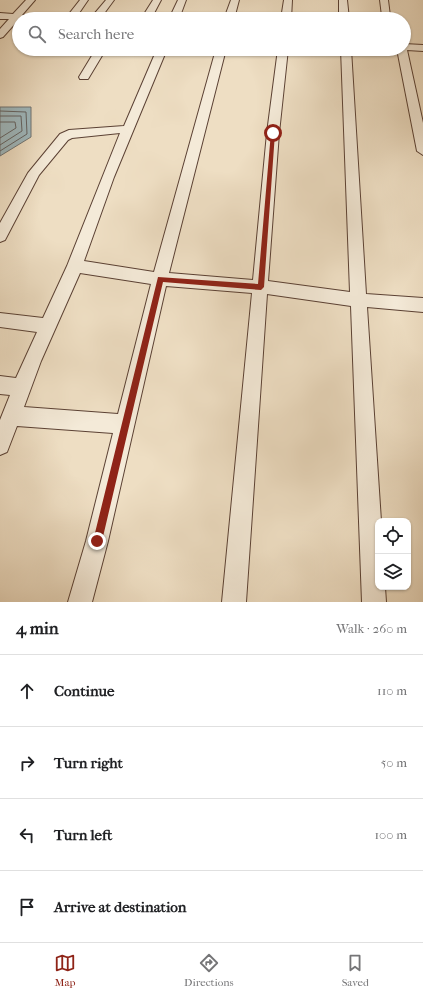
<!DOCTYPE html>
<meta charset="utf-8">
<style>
:root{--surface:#fff;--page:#f6f6f6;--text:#202124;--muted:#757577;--line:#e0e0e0;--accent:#8f2418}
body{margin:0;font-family:"IM FELL French Canon",serif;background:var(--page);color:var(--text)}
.controls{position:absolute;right:12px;bottom:12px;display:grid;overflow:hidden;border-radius:8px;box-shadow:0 1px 3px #0004}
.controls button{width:36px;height:36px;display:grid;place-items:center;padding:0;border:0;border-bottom:1px solid var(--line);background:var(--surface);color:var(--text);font:20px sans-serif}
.stop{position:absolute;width:12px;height:12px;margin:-9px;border:3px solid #8f2418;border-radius:50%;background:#fff}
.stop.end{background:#8f2418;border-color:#fff;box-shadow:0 1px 4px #0008}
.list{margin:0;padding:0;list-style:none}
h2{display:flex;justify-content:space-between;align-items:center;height:52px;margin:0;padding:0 16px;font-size:17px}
h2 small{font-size:13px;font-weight:400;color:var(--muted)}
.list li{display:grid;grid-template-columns:26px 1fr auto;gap:12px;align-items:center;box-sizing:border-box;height:72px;padding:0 16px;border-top:1px solid var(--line)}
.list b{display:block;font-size:15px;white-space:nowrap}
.list em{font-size:13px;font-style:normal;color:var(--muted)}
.icon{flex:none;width:22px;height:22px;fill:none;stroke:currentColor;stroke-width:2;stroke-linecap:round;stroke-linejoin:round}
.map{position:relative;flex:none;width:423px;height:602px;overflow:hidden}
.search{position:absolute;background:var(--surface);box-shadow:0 1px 3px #0004;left:12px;right:12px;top:12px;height:44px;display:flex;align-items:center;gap:10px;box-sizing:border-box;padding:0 14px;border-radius:22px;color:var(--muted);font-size:15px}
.sheet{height:340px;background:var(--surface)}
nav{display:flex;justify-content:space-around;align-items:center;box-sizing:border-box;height:56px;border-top:1px solid var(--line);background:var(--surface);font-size:11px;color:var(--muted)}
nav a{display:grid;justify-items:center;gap:2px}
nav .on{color:var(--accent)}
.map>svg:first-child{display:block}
</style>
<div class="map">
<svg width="423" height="602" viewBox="0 0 423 602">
<rect width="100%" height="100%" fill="#eedec3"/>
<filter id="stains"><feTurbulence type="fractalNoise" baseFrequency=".005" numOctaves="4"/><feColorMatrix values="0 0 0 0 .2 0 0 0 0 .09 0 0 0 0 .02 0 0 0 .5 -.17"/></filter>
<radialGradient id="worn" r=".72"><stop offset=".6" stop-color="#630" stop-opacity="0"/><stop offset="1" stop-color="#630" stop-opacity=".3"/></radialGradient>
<path fill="#9fb9bf" stroke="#707474" d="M0,107H31V137L0,156Z"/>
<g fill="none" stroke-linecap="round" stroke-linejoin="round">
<path stroke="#646362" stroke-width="1" d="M0,111L26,112L27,134L0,151
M0,116H21L22,131L0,145
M0,122H15L16,128L0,138"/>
<g stroke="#5b4134" stroke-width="2">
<path id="minor" d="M26,0H35L22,15L37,16L42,19H19L3,37L0,38V29L9,19H0V13L13,14Z
M80,0H88L75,19H65Z
M106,0H114L100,19H90Z
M153,0H161L151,19H141Z
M178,0H186L179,19H169Z
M231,0H239L234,19H224Z
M284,0H292L291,19H281Z
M339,0H347L349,19H339Z
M380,0H388L390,16L389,18H383L382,16Z
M404,44L423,45V51L407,50L423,123V155L417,151L397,49H404Z
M96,49H106L88,79H80L79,77Z
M157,49H167L114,177L84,261L154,272L216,49H226L169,273L253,280L267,133L278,49H288L279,133L268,281L350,292L341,49H351L366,294L423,298V312L367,307L381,521H378V587H385L386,602H362L351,306L267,294L246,602H222L252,293L166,286L108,541L92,602H68L86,541L113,433L17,426L7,452L0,455V420L10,395L0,394V376L16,378L37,332L0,327V313L43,318L67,266L120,133L72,138L68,140L39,175L5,240L0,242V223L28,173L60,134L69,130L124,126ZM80,273L151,284L118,414L24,407L41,361Z"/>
</g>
<use href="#minor" fill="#f4ead8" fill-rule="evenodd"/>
</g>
<path fill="#8f2418" d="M271,132L275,133L264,287L261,290L163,282L102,541L100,544H94L93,541L158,277L258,284Z"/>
<rect width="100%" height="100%" filter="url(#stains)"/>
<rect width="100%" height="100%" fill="url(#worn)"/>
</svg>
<div class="controls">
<button><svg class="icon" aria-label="locate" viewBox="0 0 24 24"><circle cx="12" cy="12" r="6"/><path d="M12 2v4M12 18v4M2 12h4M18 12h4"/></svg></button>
<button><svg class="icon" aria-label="layers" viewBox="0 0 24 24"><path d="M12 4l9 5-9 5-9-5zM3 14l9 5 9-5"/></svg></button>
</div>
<div class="stop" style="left:273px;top:133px"></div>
<div class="stop end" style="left:97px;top:541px"></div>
<div class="search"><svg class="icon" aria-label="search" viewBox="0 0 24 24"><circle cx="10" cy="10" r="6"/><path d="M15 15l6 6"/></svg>Search here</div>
</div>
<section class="sheet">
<h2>4 min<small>Walk · 260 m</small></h2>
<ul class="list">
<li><svg class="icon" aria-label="ahead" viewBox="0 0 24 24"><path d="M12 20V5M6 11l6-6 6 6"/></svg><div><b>Continue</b></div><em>110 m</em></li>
<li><svg class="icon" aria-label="right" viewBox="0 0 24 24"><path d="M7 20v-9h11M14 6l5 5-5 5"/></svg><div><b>Turn right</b></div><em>50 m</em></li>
<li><svg class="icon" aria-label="left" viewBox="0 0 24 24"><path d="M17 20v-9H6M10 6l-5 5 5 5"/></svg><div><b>Turn left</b></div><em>100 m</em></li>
<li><svg class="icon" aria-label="arrive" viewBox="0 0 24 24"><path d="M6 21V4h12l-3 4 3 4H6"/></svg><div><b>Arrive at destination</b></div></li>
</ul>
</section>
<nav>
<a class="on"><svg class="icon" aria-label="map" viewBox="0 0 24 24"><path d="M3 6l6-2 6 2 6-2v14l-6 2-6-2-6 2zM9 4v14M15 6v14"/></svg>Map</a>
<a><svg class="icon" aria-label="directions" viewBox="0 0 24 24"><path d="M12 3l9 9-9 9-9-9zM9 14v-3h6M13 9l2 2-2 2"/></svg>Directions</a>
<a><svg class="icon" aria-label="saved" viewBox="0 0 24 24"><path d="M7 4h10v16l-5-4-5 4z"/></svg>Saved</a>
</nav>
